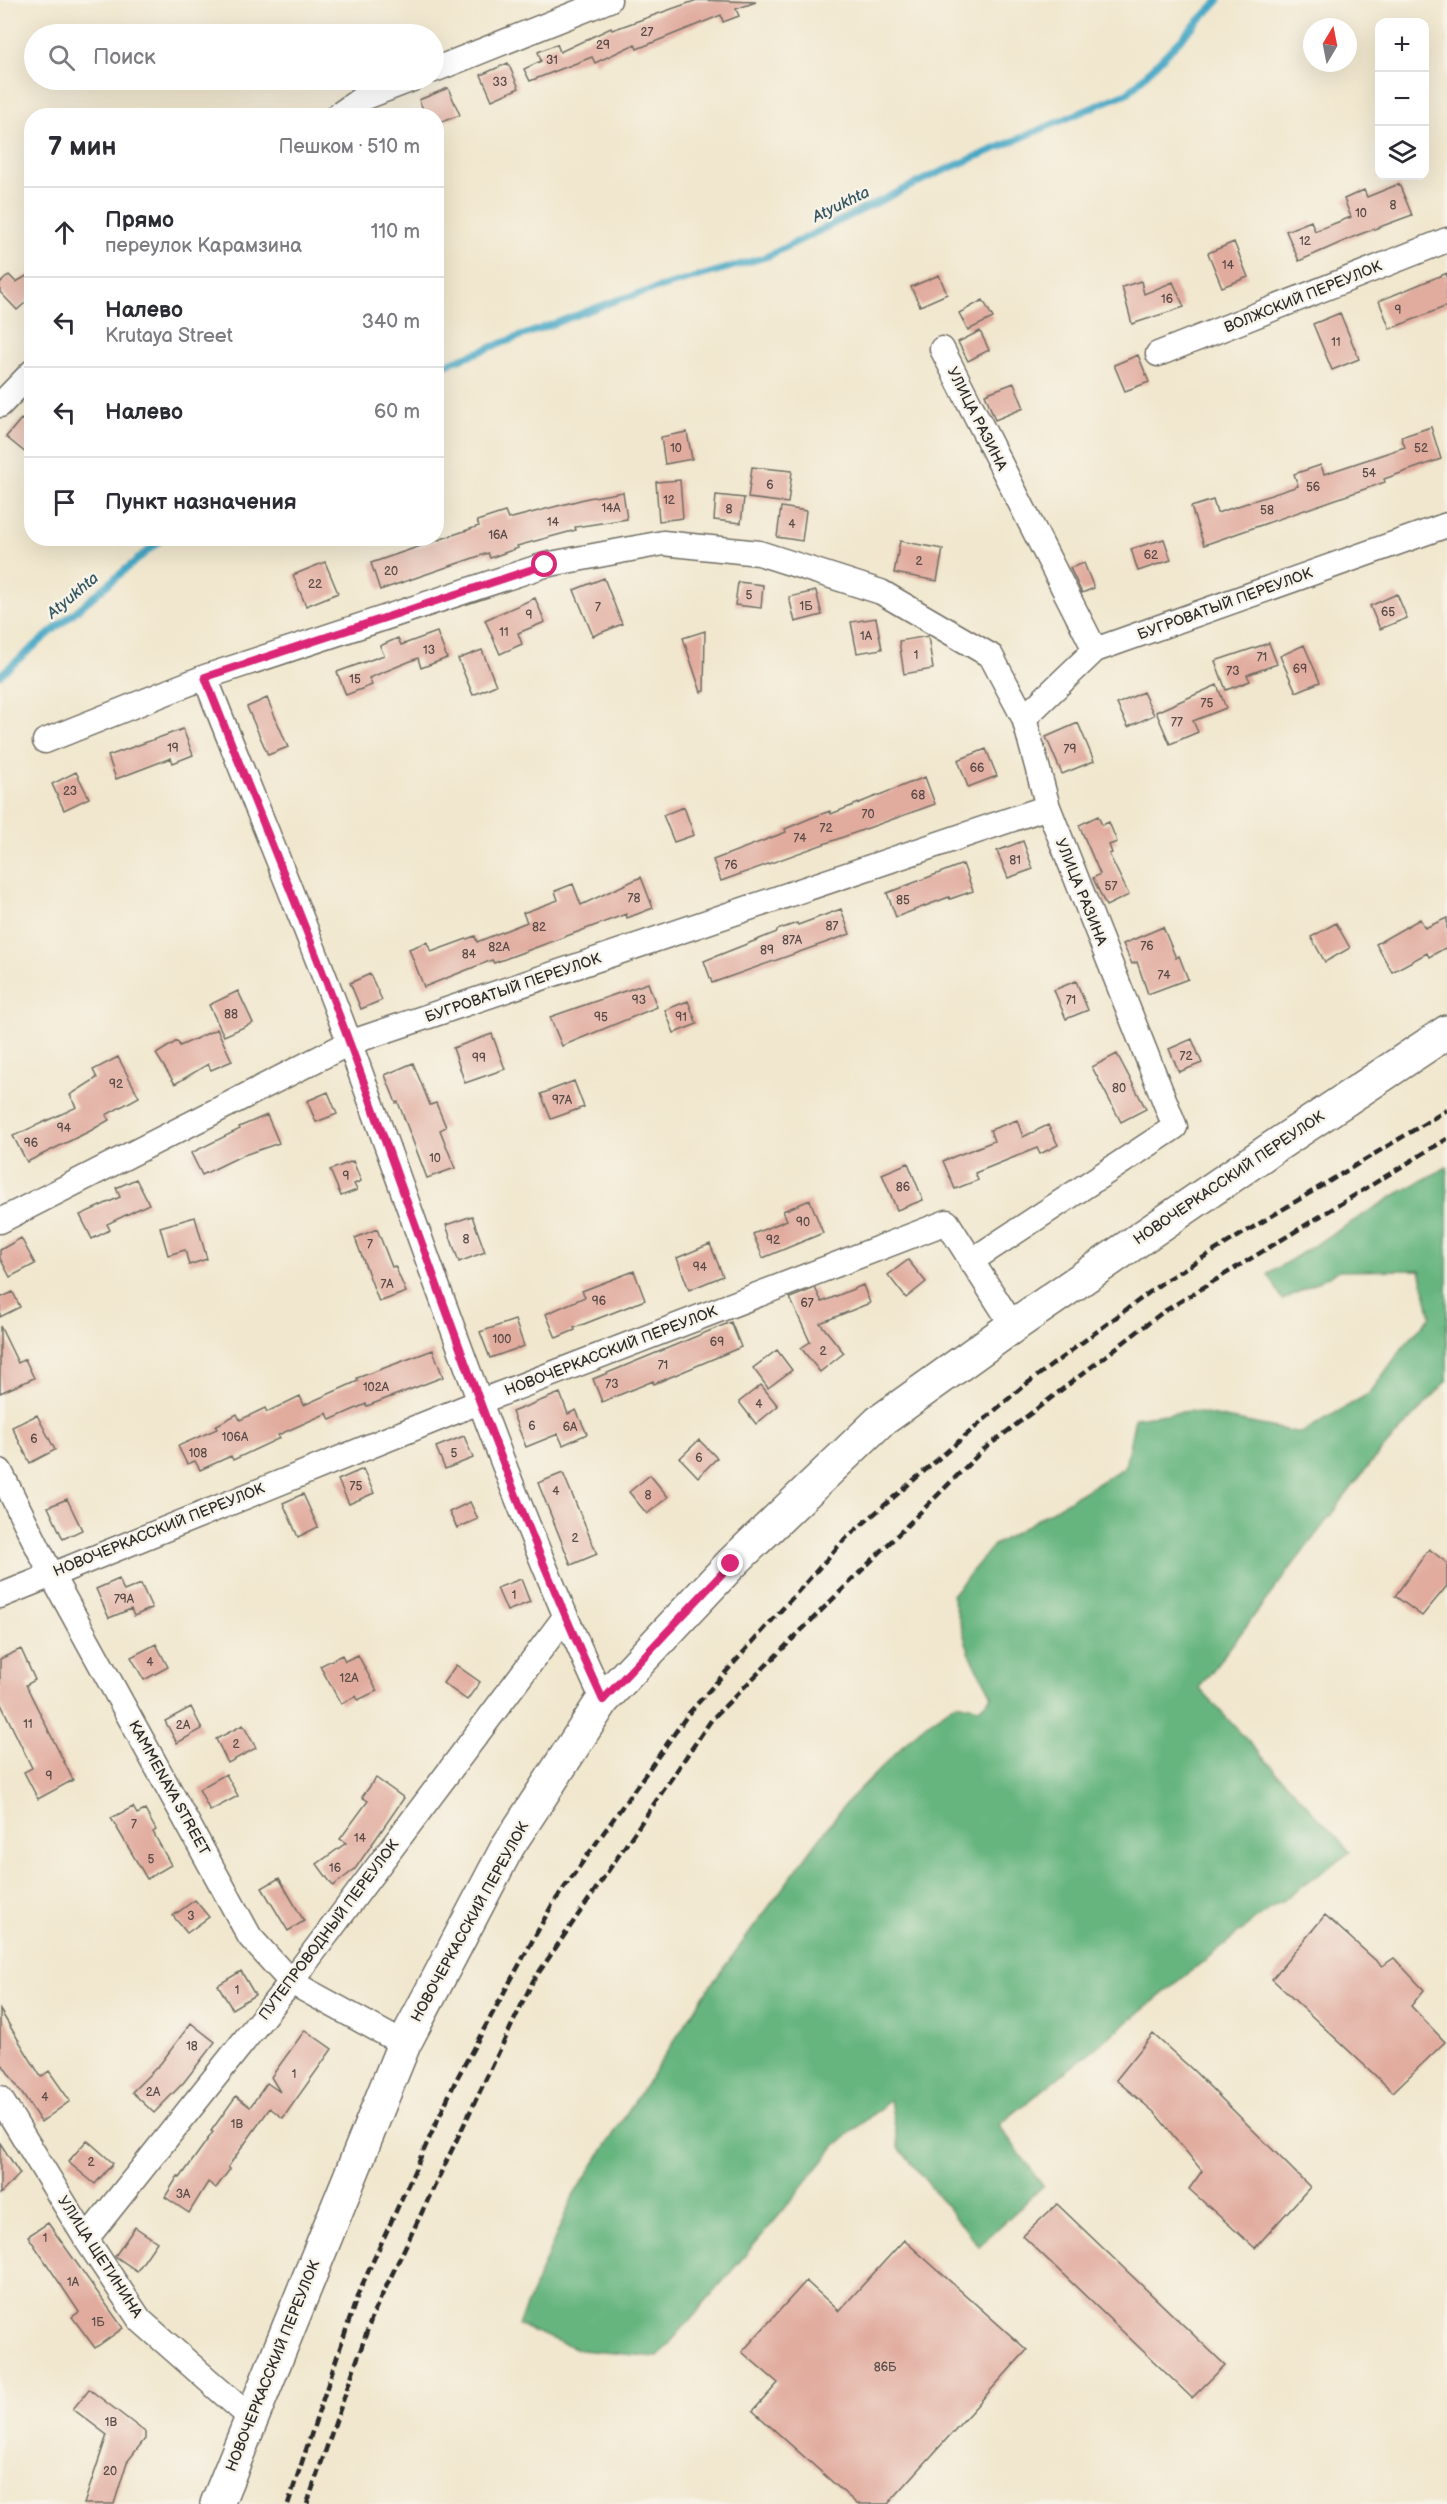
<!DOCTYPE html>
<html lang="ru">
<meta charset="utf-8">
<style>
:root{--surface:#fff;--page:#f2f2f3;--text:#2b2b33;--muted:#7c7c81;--line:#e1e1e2}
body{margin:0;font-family:"Balsamiq Sans",sans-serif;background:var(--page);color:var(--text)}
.controls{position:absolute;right:18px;top:18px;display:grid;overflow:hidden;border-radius:12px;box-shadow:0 6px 24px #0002}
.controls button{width:54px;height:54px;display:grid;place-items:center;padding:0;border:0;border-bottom:2px solid var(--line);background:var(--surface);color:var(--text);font:30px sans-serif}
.compass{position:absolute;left:1303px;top:18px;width:54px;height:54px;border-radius:50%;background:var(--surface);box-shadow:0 6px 24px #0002;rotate:10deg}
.stop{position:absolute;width:18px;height:18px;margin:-14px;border:4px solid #db2777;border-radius:50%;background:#fff}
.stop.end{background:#db2777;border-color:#fff;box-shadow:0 2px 6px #0008}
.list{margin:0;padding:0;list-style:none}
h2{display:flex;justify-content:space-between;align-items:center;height:78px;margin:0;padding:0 24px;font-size:26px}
h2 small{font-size:20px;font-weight:400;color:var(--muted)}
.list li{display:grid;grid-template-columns:39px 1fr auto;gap:18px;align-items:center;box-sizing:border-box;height:90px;padding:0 24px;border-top:2px solid var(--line)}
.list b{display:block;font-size:22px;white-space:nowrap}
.list p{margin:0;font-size:20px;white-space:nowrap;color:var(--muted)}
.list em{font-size:20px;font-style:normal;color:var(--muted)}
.icon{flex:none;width:33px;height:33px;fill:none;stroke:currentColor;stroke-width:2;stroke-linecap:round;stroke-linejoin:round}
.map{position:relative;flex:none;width:1447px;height:2504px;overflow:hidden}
.search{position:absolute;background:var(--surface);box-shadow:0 6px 24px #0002;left:24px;top:24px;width:420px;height:66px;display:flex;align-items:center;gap:15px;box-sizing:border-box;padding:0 21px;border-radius:33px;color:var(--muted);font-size:22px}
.panel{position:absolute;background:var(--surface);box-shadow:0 6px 24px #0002;left:24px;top:108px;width:420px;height:438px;border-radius:24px}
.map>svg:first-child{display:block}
</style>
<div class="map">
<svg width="1447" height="2504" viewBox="0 0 1447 2504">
<rect width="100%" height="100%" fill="#f7f3e8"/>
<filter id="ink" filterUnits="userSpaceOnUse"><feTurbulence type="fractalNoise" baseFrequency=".0167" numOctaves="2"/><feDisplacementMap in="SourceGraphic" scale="12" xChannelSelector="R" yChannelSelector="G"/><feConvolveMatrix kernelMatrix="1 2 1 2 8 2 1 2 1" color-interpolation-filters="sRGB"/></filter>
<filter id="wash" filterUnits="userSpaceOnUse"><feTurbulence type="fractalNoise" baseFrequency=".008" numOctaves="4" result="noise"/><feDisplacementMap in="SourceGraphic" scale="24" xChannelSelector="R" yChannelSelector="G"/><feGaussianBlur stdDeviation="1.35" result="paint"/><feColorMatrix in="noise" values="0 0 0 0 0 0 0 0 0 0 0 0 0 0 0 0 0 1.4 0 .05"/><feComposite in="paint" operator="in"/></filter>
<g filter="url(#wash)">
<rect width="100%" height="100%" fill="#f1e7ce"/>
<path fill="#66b57f" stroke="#487055" stroke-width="1.5" d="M1447,1167V1381L1372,1461L1199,1688L1350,1852L1255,1920L999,2125L1043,2186L979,2246L899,2148L890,2100L835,2146L781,2213L658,2357L580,2350L518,2325L573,2196L708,1989L845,1804L919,1730L956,1703L979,1708L992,1696L969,1652L952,1595L994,1545L1125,1467L1135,1418L1190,1411L1301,1433L1370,1393L1403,1347L1431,1316L1420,1270L1338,1271L1283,1300L1268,1274L1397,1194Z"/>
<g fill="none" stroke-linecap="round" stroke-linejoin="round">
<path stroke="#45a7c5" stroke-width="7" d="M436,368L617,300L766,257L931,176L1129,92L1219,0
M0,675L163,538"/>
</g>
<g id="blocks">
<path fill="#e1ab9e" d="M697,0L756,2L736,9L739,16L723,22L721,15L637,49L635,44L595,63L592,57L530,81L524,69L541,61L538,52L557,44L560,52L611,28L612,30Z
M508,63L519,88L492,100L481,75Z
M448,88L460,115L436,124V116H426L419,100Z
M1399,184L1412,215L1358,235L1299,261L1286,231L1311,221L1315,231L1351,217L1344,199L1364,190L1367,197Z
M1234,242L1248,277L1222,287L1208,253Z
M32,273V297L17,310L0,292V283L9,275L16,282Z
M1447,273V306L1390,329L1379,301Z
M939,275L947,294L920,306L911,287Z
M1141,281L1144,294L1173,282L1184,307L1132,324L1122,287Z
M983,300L993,318L968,330L959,313Z
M1340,313L1359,359L1332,370L1313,324Z
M980,331L989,350L968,361L958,342Z
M1138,355L1149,382L1125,391L1114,365Z
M1014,383L1024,408L995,420L985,394Z
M21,419L32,428V458L6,437Z
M1431,427L1441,459L1384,479L1385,482L1204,545L1191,507L1213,500L1217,513L1298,486L1294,474L1321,465L1324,474L1405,447L1401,437Z
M687,432L692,459L665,464L661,437Z
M752,467L792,471L788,503L748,498Z
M680,480L683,518L659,521L656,482Z
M623,492L627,519L575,527L576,530L517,546L518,548L490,558L488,553L380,590L371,563L479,526L477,521L505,512L508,519L588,498Z
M716,495L744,498L741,523L714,520Z
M781,507L806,511L802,541L777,537Z
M1164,539L1171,560L1138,571L1131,549Z
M900,541L943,549L937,581L894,573Z
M325,562L338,593L306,606L293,575Z
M1084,563L1094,588L1082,593L1070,568Z
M604,578L622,624L593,636L574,590Z
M738,582L763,585L761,608L735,605Z
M816,591L822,615L795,622L789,597Z
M1397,594L1407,618L1380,629L1370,606Z
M535,598L545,622L518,633L522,644L500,654L485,620Z
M876,618L882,649L857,653L851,622Z
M705,631L704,691L701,692L683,638Z
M437,632L447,658L421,668L418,658L369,678L372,685L346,695L337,672L384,655L380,646L398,638L401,645Z
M928,636L933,669L904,674L899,641Z
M1269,643L1277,664L1247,675L1250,681L1226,690L1215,661Z
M1304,645L1320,682L1296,692L1280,656Z
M482,650L496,685L473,695L458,659Z
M1217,685L1226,708L1193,721L1198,732L1170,744L1156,712Z
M1143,692L1154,715L1128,727L1117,704Z
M267,698L288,747L268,755L247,707Z
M1078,723L1094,761L1062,774L1046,737Z
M183,729L193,755L173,763L171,758L116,779L108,756Z
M986,749L997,776L968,787L958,760Z
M76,772L89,798L64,810L52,784Z
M925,777L935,804L721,881L713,860L786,832L785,829L811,818L830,811L831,814Z
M684,807L694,835L674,842L663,815Z
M1098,816L1102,825L1109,822L1117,842L1109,845L1112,853L1109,854L1129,895L1106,906L1093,878L1100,874L1079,825Z
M1023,841L1033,869L1008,878L997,851Z
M963,864L973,891L950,899L949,897L896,917L887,893Z
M641,877L653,908L627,918L626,914L494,963L492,960L424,987L409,949L427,942L431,952L475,936L477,942L527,922L523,913L558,900L555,891L573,884L581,905Z
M841,909L850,934L712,983L704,961L777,932V930L797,923L798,925Z
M1447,918V947L1429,957L1427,953L1392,972L1376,944L1420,919L1425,928Z
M1336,923L1350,948L1325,962L1311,937Z
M1163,927L1176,958L1179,956L1188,979L1148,994L1137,962L1132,964L1123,944Z
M370,974L382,1000L361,1009L350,983Z
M1076,981L1088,1010L1066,1019L1054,990Z
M648,983L657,1007L562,1046L550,1017Z
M238,991L253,1023L224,1036L209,1005Z
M688,1001L697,1024L674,1033L665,1010Z
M217,1029L232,1061L211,1070L208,1064L175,1084L156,1054L177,1041L180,1046Z
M492,1034L505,1069L465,1083L453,1048Z
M1192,1039L1202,1063L1179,1072L1169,1049Z
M1117,1054L1146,1109L1121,1122L1092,1067Z
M118,1057L139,1097L106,1115L109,1120L90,1131L27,1162L13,1136L77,1107L70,1095L97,1078L93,1070Z
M413,1063L430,1105L436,1103L446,1127L440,1130L455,1168L427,1178L398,1102L396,1103L385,1075Z
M574,1081L584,1107L551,1119L541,1094Z
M328,1092L337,1114L316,1122L307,1101Z
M267,1115L279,1143L241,1156L202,1175L191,1153L240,1129L239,1127Z
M1017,1120L1023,1137L1048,1125L1058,1145L1040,1154L1037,1148L975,1173L978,1180L955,1189L943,1161L994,1141L990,1130Z
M353,1161L361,1181L354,1184L357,1190L341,1196L330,1170Z
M908,1163L923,1200L897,1210L882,1174Z
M136,1179L149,1204L107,1224L110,1230L92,1239L80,1215L120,1197L116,1188Z
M810,1200L823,1233L763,1258L753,1234L787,1220L783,1211Z
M472,1216L485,1252L459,1262L446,1225Z
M195,1217L207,1259L189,1265L185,1250L168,1255L160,1227Z
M377,1229L392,1267L395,1266L406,1292L379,1302L355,1238Z
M21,1238L35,1264L10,1277L0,1258V1250Z
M710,1244L723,1276L689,1290L677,1258Z
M908,1260L926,1282L906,1298L888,1275Z
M634,1271L645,1300L574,1328L575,1330L556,1338L546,1314L585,1297L582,1291Z
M863,1285L870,1303L820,1323L844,1353L820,1372L801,1348L810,1342L790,1298L815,1288L822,1302Z
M13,1292L20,1307L0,1317V1298Z
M515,1320L524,1346L490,1358L480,1332Z
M731,1322L741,1347L654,1384L653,1381L602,1402L593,1379Z
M0,1326L18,1363L25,1359L34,1378L0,1393Z
M433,1350L443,1377L367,1406L366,1404L330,1420L327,1413L278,1435L280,1438L233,1460L231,1456L200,1470L195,1461L187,1464L178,1446L217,1429L215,1426L237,1414L240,1420L265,1408L267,1412L300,1396L304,1405L358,1381L357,1378Z
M777,1350L792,1370L768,1388L753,1368Z
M761,1385L778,1406L756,1424L739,1402Z
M560,1393L568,1414L576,1410L587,1434L563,1445L558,1434L526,1447L512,1412Z
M37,1415L55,1450L30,1463L12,1427Z
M464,1436L473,1458L445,1469L436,1447Z
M699,1440L717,1458L698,1477L680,1458Z
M363,1469L374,1493L349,1504L338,1480Z
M563,1473L597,1554L571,1565L538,1483Z
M650,1475L668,1497L647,1514L629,1492Z
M303,1494L318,1527L298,1537L283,1503Z
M67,1499L82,1530L63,1539L48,1507Z
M470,1502L478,1519L457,1528L449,1512Z
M1429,1549L1447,1563V1586L1422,1616L1395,1596Z
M119,1579L124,1591L141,1584L152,1608L134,1616L131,1609L109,1618L96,1589Z
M521,1579L530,1602L507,1611L497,1588Z
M156,1644L168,1667L144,1680L131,1657Z
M21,1649L35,1680L26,1685L73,1780L38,1799L24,1772L32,1768L0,1702V1659Z
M342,1655L345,1661L358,1655L377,1691L358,1700L356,1696L341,1704L320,1666Z
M456,1665L480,1682L467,1700L443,1683Z
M191,1707L202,1729L177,1743L165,1721Z
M243,1725L256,1748L228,1763L216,1739Z
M226,1774L238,1796L210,1811L199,1789Z
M376,1778L404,1798L355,1869L333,1886L317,1864L346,1843L340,1839L368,1801L362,1797Z
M133,1807L137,1814L145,1810L156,1830L153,1832L171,1865L147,1879L111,1818Z
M279,1878L304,1921L288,1931L262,1888Z
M195,1900L209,1917L187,1933L173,1916Z
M1325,1915L1382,1966L1394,1958L1424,1990L1411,2006L1445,2042L1393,2092L1272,1979Z
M241,1971L255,1995L232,2009L218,1985Z
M0,2010L41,2077L49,2071L70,2101L41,2122L0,2061Z
M191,2023L215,2042L184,2082L154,2113L132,2092L161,2063Z
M305,2030L332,2049L283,2118L270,2108L228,2167L230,2169L216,2188L208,2182L189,2213L165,2197L178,2176L180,2178L213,2132L211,2131L236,2096L250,2107L267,2083L280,2092L271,2077Z
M1153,2034L1194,2071L1310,2187L1255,2248L1189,2189L1202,2171L1155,2113L1116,2080Z
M87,2140L113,2163L95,2184L68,2162Z
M0,2143L20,2174L0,2194Z
M1057,2204L1225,2365L1192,2398L1023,2236Z
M48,2223L123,2328L95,2348L72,2317L79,2312L28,2236Z
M135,2227L157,2242L137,2271L115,2256Z
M904,2240L1027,2350L888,2504H857L753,2411L778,2383L742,2352L806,2281L839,2311Z
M89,2389L145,2432V2439L127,2462L114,2504H84L107,2435L73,2409Z"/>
</g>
</g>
<g filter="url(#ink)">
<use href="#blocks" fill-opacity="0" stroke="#706d64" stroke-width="1.5"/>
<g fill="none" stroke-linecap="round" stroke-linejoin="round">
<g stroke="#706d64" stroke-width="27">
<path id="street" d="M434,70L609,0
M337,116L361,99L410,80
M942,349L1095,650
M1158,354L1447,240
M0,405L32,372
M205,677C253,800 305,922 351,1047C431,1266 505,1488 603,1700
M1024,718L1095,650L1447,525
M45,741L205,677L545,565L663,543L759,553L881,592L991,656L1024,718L1048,807L1175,1127L971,1261
M0,1221L349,1043L1048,807
M0,1471L51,1574L250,1937L291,1982L404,2044
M0,1596L479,1402L947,1222L1013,1326
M0,2098L86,2239L140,2320L252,2419
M86,2239L291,1982L565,1617"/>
</g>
<g stroke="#706d64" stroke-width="36">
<path id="secondary" d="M217,2504L404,2044L508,1846L603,1700L731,1564L879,1422L1013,1326L1271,1149L1447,1032"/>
</g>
<use href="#street" stroke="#fff" stroke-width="24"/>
<use href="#secondary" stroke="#fff" stroke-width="33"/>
<path stroke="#2b2b2b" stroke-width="4.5" stroke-dasharray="9 4.5" stroke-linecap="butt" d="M288,2504L358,2294L456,2080L552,1905L689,1713L845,1539L1021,1388L1166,1280L1447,1110
M307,2504L373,2314L533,1981L712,1719L983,1450L1163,1312L1447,1139"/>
</g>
</g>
<g fill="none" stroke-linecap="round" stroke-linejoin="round" filter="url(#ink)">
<path stroke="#db2777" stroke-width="8" d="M545,565L205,677C253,800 305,922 351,1047C431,1266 505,1488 603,1700L731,1564"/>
</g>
<g text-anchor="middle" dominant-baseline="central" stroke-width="5" stroke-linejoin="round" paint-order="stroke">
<g font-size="12" fill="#584b48">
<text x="647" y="32">27</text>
<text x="603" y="45">29</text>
<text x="552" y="60">31</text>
<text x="500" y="82">33</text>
<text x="1393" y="205">8</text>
<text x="1361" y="213">10</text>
<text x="1305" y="241">12</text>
<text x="1228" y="265">14</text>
<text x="1167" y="299">16</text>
<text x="1398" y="310">9</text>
<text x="1336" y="342">11</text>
<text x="676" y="448">10</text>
<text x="1421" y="448">52</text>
<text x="1369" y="473">54</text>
<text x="770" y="485">6</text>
<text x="1313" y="487">56</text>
<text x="669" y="500">12</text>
<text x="611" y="508">14А</text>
<text x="729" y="509">8</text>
<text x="1267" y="510">58</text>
<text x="553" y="522">14</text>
<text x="792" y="524">4</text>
<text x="498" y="535">16А</text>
<text x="1151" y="555">62</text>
<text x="919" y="561">2</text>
<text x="391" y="571">20</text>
<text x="315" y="584">22</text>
<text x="749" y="595">5</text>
<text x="806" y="606">1Б</text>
<text x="598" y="607">7</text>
<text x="1388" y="612">65</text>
<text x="529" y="615">9</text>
<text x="504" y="632">11</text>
<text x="866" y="636">1А</text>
<text x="429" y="650">13</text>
<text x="916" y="655">1</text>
<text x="1262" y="657">71</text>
<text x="1300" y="669">69</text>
<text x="1233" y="671">73</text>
<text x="355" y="679">15</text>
<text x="1207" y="703">75</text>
<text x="1177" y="722">77</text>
<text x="173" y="748">19</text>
<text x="1070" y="749">79</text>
<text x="977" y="768">66</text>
<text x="70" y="791">23</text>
<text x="918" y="795">68</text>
<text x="868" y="814">70</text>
<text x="826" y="828">72</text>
<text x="800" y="838">74</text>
<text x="1015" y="860">81</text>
<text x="731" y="865">76</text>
<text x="1111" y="886">57</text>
<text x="634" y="898">78</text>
<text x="903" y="900">85</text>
<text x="832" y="926">87</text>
<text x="539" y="927">82</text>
<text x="792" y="940">87А</text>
<text x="1147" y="946">76</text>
<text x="499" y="947">82А</text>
<text x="767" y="950">89</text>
<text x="469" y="954">84</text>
<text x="1164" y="975">74</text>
<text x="639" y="1000">93</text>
<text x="1071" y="1000">71</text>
<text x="231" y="1014">88</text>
<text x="601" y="1017">95</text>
<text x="681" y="1017">91</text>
<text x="1186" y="1056">72</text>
<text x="479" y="1058">99</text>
<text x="116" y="1084">92</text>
<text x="1119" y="1088">80</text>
<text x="562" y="1100">97А</text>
<text x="64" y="1128">94</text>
<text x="31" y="1143">96</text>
<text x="435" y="1158">10</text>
<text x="346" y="1176">9</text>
<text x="903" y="1187">86</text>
<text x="803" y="1222">90</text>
<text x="466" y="1239">8</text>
<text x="773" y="1240">92</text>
<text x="370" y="1244">7</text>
<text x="700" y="1267">94</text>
<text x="387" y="1284">7А</text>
<text x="599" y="1301">96</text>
<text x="807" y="1303">67</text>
<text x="502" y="1339">100</text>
<text x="717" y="1342">69</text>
<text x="823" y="1351">2</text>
<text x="663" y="1365">71</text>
<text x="612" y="1384">73</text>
<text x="376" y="1387">102А</text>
<text x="759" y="1404">4</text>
<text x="532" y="1426">6</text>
<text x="570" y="1427">6А</text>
<text x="235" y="1437">106А</text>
<text x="34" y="1439">6</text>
<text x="198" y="1453">108</text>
<text x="454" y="1453">5</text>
<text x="699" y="1458">6</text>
<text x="356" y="1486">75</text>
<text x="556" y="1491">4</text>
<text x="648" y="1495">8</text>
<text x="575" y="1538">2</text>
<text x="514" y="1595">1</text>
<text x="124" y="1599">79А</text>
<text x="150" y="1662">4</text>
<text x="349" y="1678">12А</text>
<text x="28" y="1724">11</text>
<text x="183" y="1725">2А</text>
<text x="236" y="1744">2</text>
<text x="49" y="1776">9</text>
<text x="134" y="1824">7</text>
<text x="360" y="1838">14</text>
<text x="151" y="1859">5</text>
<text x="335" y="1868">16</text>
<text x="191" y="1916">3</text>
<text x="237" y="1990">1</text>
<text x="192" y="2046">18</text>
<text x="294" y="2074">1</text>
<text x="153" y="2092">2А</text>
<text x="45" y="2097">4</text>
<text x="237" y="2124">1В</text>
<text x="91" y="2162">2</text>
<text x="183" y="2194">3А</text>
<text x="45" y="2238">1</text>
<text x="73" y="2282">1А</text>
<text x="98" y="2322">1Б</text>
<text x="885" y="2367">86Б</text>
<text x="111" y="2422">1В</text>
<text x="110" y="2471">20</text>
</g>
<g font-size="15" fill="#2b2b2b" stroke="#f7f3e8">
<text transform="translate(1303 297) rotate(-22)">ВОЛЖСКИЙ ПЕРЕУЛОК</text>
<text transform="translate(977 419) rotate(63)">УЛИЦА РАЗИНА</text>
<text transform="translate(1225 604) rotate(-20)">БУГРОВАТЫЙ ПЕРЕУЛОК</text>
<text transform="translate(1081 892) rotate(68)">УЛИЦА РАЗИНА</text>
<text transform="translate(513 988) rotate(-19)">БУГРОВАТЫЙ ПЕРЕУЛОК</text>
<text transform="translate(1229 1178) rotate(-34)">НОВОЧЕРКАССКИЙ ПЕРЕУЛОК</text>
<text transform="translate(611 1351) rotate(-21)">НОВОЧЕРКАССКИЙ ПЕРЕУЛОК</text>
<text transform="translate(159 1530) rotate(-22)">НОВОЧЕРКАССКИЙ ПЕРЕУЛОК</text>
<text transform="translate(169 1788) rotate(61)">KAMMENAYA STREET</text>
<text transform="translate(470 1922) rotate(-61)">НОВОЧЕРКАССКИЙ ПЕРЕУЛОК</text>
<text transform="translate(329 1930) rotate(-53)">ПУТЕПРОВОДНЫЙ ПЕРЕУЛОК</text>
<text transform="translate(100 2257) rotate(57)">УЛИЦА ЩЕТИНИНА</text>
<text transform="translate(273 2366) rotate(-68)">НОВОЧЕРКАССКИЙ ПЕРЕУЛОК</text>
</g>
<g font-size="16" font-style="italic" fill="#345661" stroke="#f7f3e8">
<text transform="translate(841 205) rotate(-26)">Atyukhta</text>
<text transform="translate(73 596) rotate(-40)">Atyukhta</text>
</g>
</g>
</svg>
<div class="controls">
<button>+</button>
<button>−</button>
<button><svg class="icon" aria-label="layers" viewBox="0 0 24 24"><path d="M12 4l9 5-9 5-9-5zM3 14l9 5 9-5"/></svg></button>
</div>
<svg class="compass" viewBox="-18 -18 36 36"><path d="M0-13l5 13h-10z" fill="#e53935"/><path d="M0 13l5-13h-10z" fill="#7c7c81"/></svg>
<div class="stop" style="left:545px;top:565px"></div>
<div class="stop end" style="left:731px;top:1564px"></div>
<div class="search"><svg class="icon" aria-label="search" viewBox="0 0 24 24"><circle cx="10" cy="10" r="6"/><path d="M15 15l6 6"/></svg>Поиск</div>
<section class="panel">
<h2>7 мин<small>Пешком · 510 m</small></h2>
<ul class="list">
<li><svg class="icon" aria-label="ahead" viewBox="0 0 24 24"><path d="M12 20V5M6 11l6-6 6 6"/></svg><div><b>Прямо</b><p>переулок Карамзина</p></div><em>110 m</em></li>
<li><svg class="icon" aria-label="left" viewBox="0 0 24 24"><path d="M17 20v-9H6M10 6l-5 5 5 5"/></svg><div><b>Налево</b><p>Krutaya Street</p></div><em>340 m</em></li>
<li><svg class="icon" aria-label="left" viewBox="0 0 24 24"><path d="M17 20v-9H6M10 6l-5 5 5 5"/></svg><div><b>Налево</b></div><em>60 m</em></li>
<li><svg class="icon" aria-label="arrive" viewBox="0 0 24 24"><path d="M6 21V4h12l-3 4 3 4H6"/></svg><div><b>Пункт назначения</b></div></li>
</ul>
</section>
</div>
